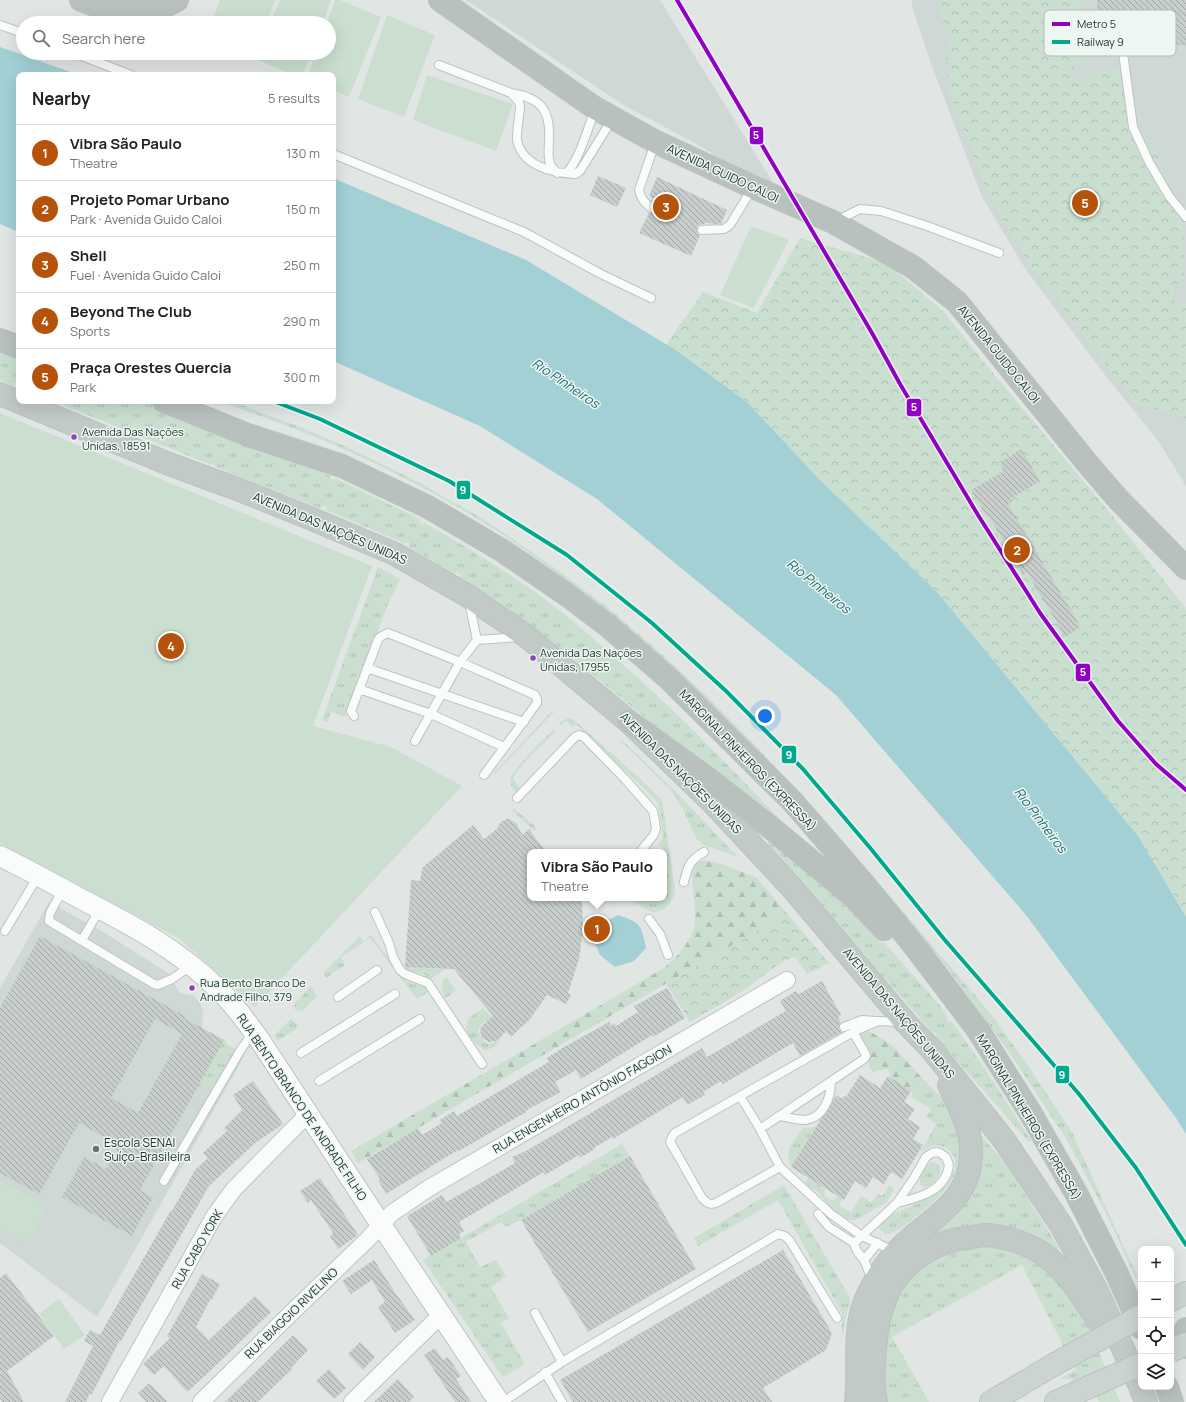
<!DOCTYPE html>
<meta charset="utf-8">
<style>
:root{--surface:#fff;--page:#f2f2f2;--text:#202124;--muted:#757577;--line:#e0e0e0;--accent:#b45309}
body{margin:0;font-family:Manrope,sans-serif;background:var(--page);color:var(--text)}
.controls{position:absolute;right:12px;bottom:12px;display:grid;overflow:hidden;border-radius:8px;box-shadow:0 4px 16px #0002}
.controls button{width:36px;height:36px;display:grid;place-items:center;padding:0;border:0;border-bottom:1px solid var(--line);background:var(--surface);color:var(--text);font:20px sans-serif}
.you{position:absolute;left:765px;top:716px;width:14px;height:14px;margin:-10px;border:3px solid #fff;border-radius:50%;background:#1a73e8;box-shadow:0 0 0 6px #1a73e833}
.badge{display:grid;place-items:center;width:26px;height:26px;border-radius:50%;background:var(--accent);color:#fff;font-size:13px;font-weight:700}
.pin{position:absolute;translate:-50% -50%;border:2px solid #fff;box-shadow:0 1px 4px #0006}
.popup{position:absolute;left:527px;top:849px;width:140px;height:52px;box-sizing:border-box;display:grid;place-content:center;border-radius:8px;background:var(--surface);filter:drop-shadow(0 1px 3px #0005);font-size:13px;white-space:nowrap;color:var(--muted)}
.popup b{font-size:15px;color:var(--text)}
.popup::after{content:'';position:absolute;left:50%;top:100%;margin-left:-8px;border:8px solid transparent;border-top-color:var(--surface)}
.list{margin:0;padding:0;list-style:none}
h2{display:flex;justify-content:space-between;align-items:center;height:52px;margin:0;padding:0 16px;font-size:17px}
h2 small{font-size:13px;font-weight:400;color:var(--muted)}
.list li{display:grid;grid-template-columns:26px 1fr auto;gap:12px;align-items:center;box-sizing:border-box;height:56px;padding:0 16px;border-top:1px solid var(--line)}
.list b{display:block;font-size:15px;white-space:nowrap}
.list p{margin:0;font-size:13px;white-space:nowrap;color:var(--muted)}
.list em{font-size:13px;font-style:normal;color:var(--muted)}
.icon{flex:none;width:22px;height:22px;fill:none;stroke:currentColor;stroke-width:2;stroke-linecap:round;stroke-linejoin:round}
.map{position:relative;flex:none;width:1186px;height:1402px;overflow:hidden}
.search{position:absolute;background:var(--surface);box-shadow:0 4px 16px #0002;left:16px;top:16px;width:320px;height:44px;display:flex;align-items:center;gap:10px;box-sizing:border-box;padding:0 14px;border-radius:22px;color:var(--muted);font-size:15px}
.panel{position:absolute;background:var(--surface);box-shadow:0 4px 16px #0002;left:16px;top:72px;width:320px;height:332px;border-radius:8px}
.map>svg:first-child{display:block}
</style>
<div class="map">
<svg width="1186" height="1402" viewBox="0 0 1186 1402">
<defs>
<pattern id="grass-tufts" width="24" height="20" patternUnits="userSpaceOnUse"><rect width="24" height="20" fill="#cadfd0"/><path d="M3 7l-1-3M5 7V3M7 7l1-3M15 17l-1-3M17 17v-4M19 17l1-3" fill="none" stroke="#adc0b3"/></pattern>
<pattern id="forest-firs" width="22" height="20" patternUnits="userSpaceOnUse"><rect width="22" height="20" fill="#cadfd0"/><path d="M5 1l3.5 6h-7zM16 11l3.5 6h-7z" fill="#adc0b3"/></pattern>
<pattern id="park-crowns" width="20" height="18" patternUnits="userSpaceOnUse"><rect width="20" height="18" fill="#cadfd0"/><path d="M2 6a3 3 0 1 1 6 0M12 15a3 3 0 1 1 6 0" fill="none" stroke="#adc0b3"/></pattern>
<pattern id="building-back-hatch" width="6" height="6" patternUnits="userSpaceOnUse"><rect width="6" height="6" fill="#c8cecb"/><path d="M-1 5l2 2M0 0l6 6M5-1l2 2" fill="none" stroke="#a2a8a5"/></pattern>
</defs>
<rect width="100%" height="100%" fill="#e1e6e4"/>
<path fill="#ced8d4" d="M466,0H660L782,197L700,146L622,104Z
M912,0H1186V486L1159,442L1105,375L1026,270L982,197L933,69L912,7Z
M49,902L100,930L168,973L180,993L192,995L199,1001L203,1010L202,1028L226,1041L225,1043L245,1055L97,1317L0,1243V988Z"/>
<path fill="url(#grass-tufts)" d="M0,349L19,357V385L14,383L13,386L0,380Z
M53,401H143L236,434L331,476L330,478L334,480L335,478L414,516L421,520L420,523L422,524L423,522C472,550 520,579 564,614C577,625 590,636 603,647L601,650L608,656L610,653C673,708 731,767 788,828L701,765L589,671L591,668L588,665L585,668L506,608L460,577L461,575L456,572L455,574L408,547L410,544L406,542L405,544L399,541L326,510L327,507L323,505L322,509L215,467V465L212,464L211,465Z
M219,401H232L305,429L347,447L420,483L488,522L552,566L612,611L665,657L710,699L759,749L822,817L991,1014L1027,1064L1072,1132L1138,1278L1136,1279L1107,1215L1067,1140L1009,1052L948,969L892,902L619,622C588,598 557,573 525,550C473,513 415,482 357,455C313,434 265,418 219,401Z
M378,567L400,579L387,607L345,717L331,712L327,722L322,720Z
M552,711L554,712L495,774L494,773Z
M570,718L575,721L637,776L662,800L675,890C674,903 661,917 647,910C641,907 636,902 632,898H664L665,851L659,844L663,837L658,803L654,798L576,724L573,727L566,721L561,725L559,723L566,719Z
M554,729L555,732C545,742 517,767 513,779L520,788L516,792C512,788 509,783 511,777C514,768 546,737 554,729Z
M621,739L675,791L737,856L706,846L697,840L683,809L670,789L621,741Z
M514,809L534,825L536,829L534,831L512,810Z
M771,840L813,873L881,939L880,940L882,943L884,942L941,1007L948,1018L946,1019L949,1023L951,1021C980,1060 1006,1100 1031,1141L1029,1142L935,1036L937,1035L935,1032L933,1033L890,984L864,957L866,956L864,953L862,954L800,880L766,844Z
M371,935L405,980C415,987 422,982 430,991L417,999L370,938L341,957L345,965L326,978L323,973L360,936L364,941Z
M405,967L446,969L429,980L425,975L420,973L406,970Z
M447,978L456,990L445,999L442,992L443,980Z
M311,986L317,996L302,1011L294,1009L296,1002Z
M483,1008L494,1019C489,1020 484,1021 481,1025C475,1032 482,1041 489,1044L500,1041H501L492,1048L486,1050C477,1047 463,1034 467,1023C468,1017 479,1011 483,1008Z
M291,1019L299,1027L277,1041L274,1036Z
M224,1040L226,1041L225,1043L235,1049L212,1087H197Z
M925,1081C933,1089 948,1102 953,1113C955,1118 955,1123 957,1128C968,1167 949,1191 919,1214C910,1221 897,1234 885,1234L879,1229V1223C900,1206 931,1204 948,1182C968,1157 942,1134 922,1152L921,1151L936,1124L926,1117L931,1109L911,1097L913,1092Z
M816,1127L791,1167C784,1149 793,1142 803,1128Z
M982,1136L1007,1166L1060,1249L1058,1252L1039,1241L912,1253L910,1250L945,1226L956,1216L969,1198L978,1180L981,1139Z
M622,1144L630,1156L521,1220L505,1227L501,1222L466,1242L480,1267L496,1260L506,1276L491,1288L509,1318L501,1323L525,1364L505,1376H502L423,1260Z
M932,1162C949,1166 936,1186 924,1187L920,1184C919,1177 924,1166 932,1162Z
M808,1178L825,1189V1195L828,1199L833,1200L837,1196L842,1199L839,1206L851,1212L861,1196L871,1202L878,1194L882,1196L889,1186L894,1189L887,1202L863,1216L855,1220H847L832,1209L818,1192L805,1184Z
M784,1185L851,1300L846,1316L843,1335L842,1332V1313L778,1200L698,1246L694,1238Z
M1000,1245L1037,1258L1078,1303L1120,1402H1099L1090,1377L1080,1381L1061,1378L1076,1370L1022,1265L892,1337L929,1402H887L885,1398V1327L892,1306L903,1288L913,1275L936,1257L964,1246Z"/>
<path fill="url(#forest-firs)" d="M704,860L722,864L736,870L756,877L787,913L358,1163L351,1151L664,968C676,958 689,944 694,928C699,911 688,879 694,866C697,862 700,861 704,860Z
M866,1029L892,1045L925,1081L913,1092L891,1078L888,1069L873,1072L870,1068L858,1033Z"/>
<path fill="url(#park-crowns)" d="M940,0H1080V62L1073,66L1074,82H1086L1092,70H1122L1119,87L1132,94L1129,130L1156,152L1171,194L1184,211V279L1174,286V303L1186,304V418L1135,403L1030,265L988,194L947,87V78L950,64L946,57L949,38L940,14Z
M800,238L887,263L945,313L978,355L1106,508L1186,608V917L1138,836L937,592L819,479L747,402L666,345L703,292L757,313Z
M787,913L829,963L807,974L795,957C780,960 762,978 748,987C730,1000 709,1010 690,1022L666,984Z"/>
<path fill="#cadfd0" d="M220,0H275L266,23H212Z
M280,0H331L323,23H270Z
M335,0H340L381,17L349,97L333,90V75H308L316,53H329V23H327Z
M387,15L435,35L404,117L358,99Z
M258,53H311L303,75H293L256,59Z
M427,75L513,104L496,151L413,120Z
M751,226L789,240L754,308L720,295Z
M0,413L372,566L313,726L391,747L462,786L255,1007L180,939L0,843Z
M0,1180L47,1207L27,1242L0,1227Z
M59,1299L85,1335L64,1349L39,1314Z"/>
<path fill="#a2d0d5" d="M0,47L79,75H19V232L0,224Z
M333,178L526,260L674,349L747,402L819,479L937,592L1138,836L1186,917V1134L1176,1118L1026,915L836,695L597,499L480,426L333,361Z
M618,915C641,923 641,924 646,948L634,961L615,967L600,955L593,939L602,924Z"/>
<path fill="url(#building-back-hatch)" fill-rule="evenodd" d="M1097,0H1186V45H1128L1126,41L1122,40L1118,41L1117,45H1106V52H1091V36H1097Z
M598,176L626,188L617,207L590,195Z
M657,177L727,210L721,224H712L706,222L705,224L699,225L697,227V233L700,235L691,256L639,233L649,213H653L656,209V206L653,203L655,199L649,196Z
M1021,449L1040,481L1010,499L1012,502L1008,504L1081,627L1065,637L1027,572L1023,575L989,516L987,517L971,490L1004,471L999,463Z
M506,819H510L517,824L522,835L529,829L546,852H530V898H582L583,929L579,959L568,993L571,995L566,1004L547,995L530,1019L511,1037L506,1031L497,1041L489,1042L482,1038L480,1030L482,1026L493,1016L454,969L405,967L411,880L420,881L422,868L473,825L484,839L498,828L499,824Z
M40,936L185,1016L184,1018L224,1040L140,1190L153,1197L132,1236L62,1197L84,1157L106,1169L119,1145L79,1123L39,1194L0,1173V1008ZM155,1019L182,1034L138,1113L111,1098Z
M822,981L841,1015L838,1017L841,1023L839,1026V1029L842,1032L800,1056L793,1043L723,1084L721,1081L703,1092L705,1095L687,1105L683,1097L613,1139L612,1137L594,1148L595,1149L581,1157L579,1155L545,1175L544,1172L459,1222L464,1231L459,1234L461,1238L431,1256L407,1216L442,1195L446,1202L477,1185L515,1163L512,1157L526,1151L702,1048L707,1057L786,1011L780,1001L796,991L799,994Z
M667,988L685,1018L653,1037L652,1035L581,1079L576,1070L555,1082L561,1092L525,1111L526,1112L459,1151L458,1150L386,1194L378,1180L380,1179L367,1159L418,1128L422,1135L442,1123L440,1120L454,1111L457,1116L549,1062L547,1058L564,1047L609,1022L611,1026L614,1023L616,1026L638,1012L634,1006Z
M860,1075L880,1088L888,1076L911,1091L904,1102L915,1109L908,1119L920,1127L913,1139L923,1145L902,1179L891,1172L884,1184L873,1177L866,1188L855,1181L844,1200L791,1167L821,1119L829,1109L836,1095L842,1099L844,1096L846,1097Z
M253,1081L283,1124L255,1143L209,1186L121,1341L120,1340L92,1394L90,1393L86,1402H65L93,1346L84,1341L90,1330L100,1335L171,1210L172,1211L195,1170L208,1158L203,1153L227,1131L224,1128L242,1110L233,1095Z
M630,1156L696,1269L588,1332L521,1220Z
M320,1178L358,1235L338,1249L330,1236L333,1233L311,1200L308,1203L300,1191Z
M783,1250L832,1333L826,1350L763,1388L772,1402H573L560,1380Z
M374,1260L396,1294L415,1320L395,1333L378,1307L385,1302L372,1280L351,1294L342,1281Z
M6,1273L54,1336L7,1371L24,1402H2L0,1398V1278Z
M202,1274L220,1284L211,1301L210,1300L196,1327L209,1340L255,1296L271,1312L206,1375L187,1392L164,1366L154,1375L143,1364L170,1338L167,1336Z
M293,1335L308,1350L291,1368L292,1369L258,1402H225Z
M360,1342L375,1357L363,1370L348,1354Z
M435,1348L443,1360L448,1357L461,1376L456,1379L471,1402H455L424,1355Z
M329,1369L346,1388L334,1399L316,1381Z
M398,1379L414,1397L409,1402H374Z
M149,1383L168,1402H146L138,1393Z"/>
<g fill="none" stroke-linecap="round" stroke-linejoin="round">
<g stroke="#bec3c1" stroke-width="10">
<path id="service" d="M0,25L23,33
M1122,45L1133,127L1149,162L1169,196L1186,217
M74,53L131,75
M439,65L511,93L519,102L520,106C520,113 516,135 517,140C522,166 553,173 575,174L580,171L613,118
M511,93C541,98 551,110 549,141C549,149 547,159 551,166C553,168 555,171 557,173
M333,154L524,232L601,274L651,298
M566,173C579,162 589,125 595,109
M651,208C644,202 641,199 639,190L655,143
M836,221L860,209L881,211L927,226L999,253
M702,230L724,229L730,225L753,187
M469,602L477,640
M367,668L524,722
M359,689L431,714L504,747
M354,716L351,711L378,640L380,637L388,633L460,662L535,695L537,699V703L484,775
M415,741L460,662L477,640L520,637
M517,798L575,737L579,735L584,737L625,779L653,811L656,828L655,832L653,836L640,852
M684,882C688,866 689,861 704,852
M63,889L50,913L49,921L154,984L158,985L172,979L192,965
M375,912L389,943L393,957L400,970L405,974L428,983L482,1064
M649,919L660,934L668,955
M5,931L38,876
M82,940L100,909
M338,997L377,970
M844,1027L862,1020L876,1021
M301,1053L395,994
M319,1081L420,1019
M740,1096L675,1133L672,1137L670,1142L673,1147L702,1198C707,1203 709,1205 716,1203L780,1167
M779,1116C787,1117 797,1120 805,1120C823,1118 831,1098 831,1082
M760,1129L864,1059L866,1056L865,1053L853,1032
M164,1181L240,1051L253,1032
M818,1214L829,1227L854,1243L857,1251L864,1260L872,1279
M854,1243L897,1203L914,1178L926,1157L932,1153L937,1152L940,1153L946,1157L949,1165C946,1191 918,1198 897,1203
M894,1252L885,1247L862,1236L831,1214L780,1167L760,1129L740,1096L857,1030L878,1021L901,1022
M864,1260L878,1243
M535,1313L562,1362
M545,1372L562,1402
M503,1402L562,1362L778,1234L785,1236L790,1241L837,1318"/>
</g>
<g stroke="#bec3c1" stroke-width="18">
<path id="minor" d="M110,1402L215,1215L234,1189L308,1114
M201,1402L284,1320L367,1240L392,1213L429,1188L787,980
M352,1402L441,1315"/>
</g>
<g stroke="#bec3c1" stroke-width="22">
<path id="tertiary" d="M0,856C28,870 56,885 83,900C130,924 179,950 217,988C233,1003 246,1021 259,1039L362,1196L499,1402"/>
</g>
<g stroke="#bbc3c1" stroke-width="24">
<path id="primary" d="M1171,1300L1186,1293
M991,1402L1055,1364
M1056,1402L1089,1387"/>
</g>
<g stroke="#bbc3c1" stroke-width="24">
<path id="trunk" d="M0,394L169,464L245,492L312,519L395,554L468,596L526,636L628,721L712,802L792,888L906,1023L932,1050L1004,1140L1061,1225L1096,1289L1139,1384L1146,1402
M856,1402C860,1365 851,1326 869,1292C878,1274 891,1256 905,1243C940,1212 978,1194 970,1139C967,1120 957,1102 949,1085
M876,1402C873,1386 873,1367 875,1350C878,1311 887,1276 923,1254C936,1245 952,1239 968,1238C974,1237 980,1235 986,1235C1001,1236 1019,1241 1033,1248C1062,1262 1085,1300 1102,1327"/>
</g>
<g stroke="#bbc3c1" stroke-width="24">
<path id="motorway" d="M81,0C106,10 133,15 160,8C166,6 172,3 177,0
M440,0L595,108L656,142L753,187L833,222L913,267L957,302L1087,463L1118,499L1186,568
M0,340L19,347
M164,401L248,435L342,466L428,507L503,551L567,595L608,626L668,678L792,801L864,884L916,948L978,1030L1031,1114L1076,1193L1117,1274L1141,1328
M628,721L707,778L775,831L854,897L884,929
M1186,1329L1184,1334L1186,1347
M1167,1387L1172,1402"/>
</g>
<use href="#service" stroke="#fafbfb" stroke-width="8"/>
<use href="#minor" stroke="#fafbfb" stroke-width="16"/>
<use href="#tertiary" stroke="#fafbfb" stroke-width="20"/>
<use href="#primary" stroke="#ccd4d1" stroke-width="22"/>
<use href="#trunk" stroke="#c2cac8" stroke-width="22"/>
<use href="#motorway" stroke="#b9c1bf" stroke-width="22"/>
<g stroke="#bbc3c1" stroke-width="24" stroke-linecap="butt">
<path id="primary-bridge" d="M1171,1351L1186,1344
M1055,1364L1141,1316
M1089,1387L1141,1364"/>
</g>
<use href="#primary-bridge" stroke="#ccd4d1" stroke-width="22"/>
<g stroke="#eef6f2" stroke-width="7">
<path id="rail-1" d="M273,401L320,419L449,481L567,555L652,623L726,691L803,769L871,849L944,939L1079,1094L1136,1168L1186,1245"/>
</g>
<use href="#rail-1" stroke="#00a88e" stroke-width="4"/>
<g stroke="#eef6f2" stroke-width="7">
<path id="metro-1" d="M677,0L872,333L900,384L978,515L1040,613L1118,721L1156,764L1186,790"/>
</g>
<use href="#metro-1" stroke="#9200c3" stroke-width="4"/>
</g>
<g fill="#8e44ad" stroke="#eef6f2" stroke-width="1.5">
<circle cx="74" cy="437" r="3.5"/>
<circle cx="533" cy="658" r="3.5"/>
<circle cx="192" cy="988" r="3.5"/>
</g>
<circle fill="#647570" stroke="#eef6f2" stroke-width="1.5" cx="96" cy="1149" r="4"/>
<g text-anchor="middle" dominant-baseline="central" stroke-width="3" stroke-linejoin="round" paint-order="stroke">
<g font-size="11" fill="#203831" stroke="#eef6f2" text-anchor="start">
<text x="82" y="431">Avenida Das Nações<tspan x="82" dy="14">Unidas, 18591</tspan></text>
<text x="540" y="652">Avenida Das Nações<tspan x="540" dy="14">Unidas, 17955</tspan></text>
<text x="200" y="982">Rua Bento Branco De<tspan x="200" dy="14">Andrade Filho, 379</tspan></text>
</g>
<g font-size="12" fill="#203831" stroke="#eef6f2">
<text transform="translate(723 173) rotate(25)">AVENIDA GUIDO CALOI</text>
<text transform="translate(999 354) rotate(51)">AVENIDA GUIDO CALOI</text>
<text transform="translate(330 528) rotate(23)">AVENIDA DAS NAÇÕES UNIDAS</text>
<text transform="translate(748 760) rotate(46)">MARGINAL PINHEIROS (EXPRESSA)</text>
<text transform="translate(681 773) rotate(45)">AVENIDA DAS NAÇÕES UNIDAS</text>
<text transform="translate(899 1013) rotate(50)">AVENIDA DAS NAÇÕES UNIDAS</text>
<text transform="translate(582 1099) rotate(-30)">RUA ENGENHEIRO ANTÔNIO FAGGION</text>
<text transform="translate(302 1107) rotate(56)">RUA BENTO BRANCO DE ANDRADE FILHO</text>
<text transform="translate(1029 1117) rotate(59)">MARGINAL PINHEIROS (EXPRESSA)</text>
<text transform="translate(197 1249) rotate(-60)">RUA CABO YORK</text>
<text transform="translate(291 1313) rotate(-44)">RUA BIAGGIO RIVELINO</text>
</g>
<g font-size="12" fill="#203831" stroke="#eef6f2" text-anchor="start">
<text x="104" y="1142">Escola SENAI<tspan x="104" dy="14">Suíço-Brasileira</tspan></text>
</g>
<g font-size="13" font-style="italic" fill="#1c6872" stroke="#eef6f2">
<text transform="translate(566 383) rotate(34)">Rio Pinheiros</text>
<text transform="translate(819 586) rotate(39)">Rio Pinheiros</text>
<text transform="translate(1041 820) rotate(53)">Rio Pinheiros</text>
</g>
</g>
<rect x="1044" y="10" width="132" height="46" rx="6" fill="#eef6f2" stroke="#b0bdb8" stroke-width="1"/>
<rect x="1052" y="22" width="18" height="4" fill="#9200c3"/>
<rect x="1052" y="40" width="18" height="4" fill="#00a88e"/>
<g font-size="11" fill="#203831">
<text x="1077" y="28">Metro 5</text>
<text x="1077" y="46">Railway 9</text>
</g>
<g stroke="#eef6f2" stroke-width="1.5">
<rect x="749" y="126" width="15" height="19" rx="4" fill="#9200c3"/>
<rect x="906" y="398" width="16" height="19" rx="4" fill="#9200c3"/>
<rect x="456" y="480" width="15" height="20" rx="4" fill="#00a88e"/>
<rect x="1075" y="663" width="16" height="19" rx="4" fill="#9200c3"/>
<rect x="781" y="745" width="16" height="19" rx="4" fill="#00a88e"/>
<rect x="1055" y="1065" width="15" height="19" rx="4" fill="#00a88e"/>
</g>
<g font-size="11" text-anchor="middle" font-weight="bold" fill="#fff">
<text x="756" y="139">5</text>
<text x="914" y="411">5</text>
<text x="463" y="494">9</text>
<text x="1083" y="676">5</text>
<text x="789" y="759">9</text>
<text x="1062" y="1079">9</text>
</g>
</svg>
<div class="controls">
<button>+</button>
<button>−</button>
<button><svg class="icon" aria-label="locate" viewBox="0 0 24 24"><circle cx="12" cy="12" r="6"/><path d="M12 2v4M12 18v4M2 12h4M18 12h4"/></svg></button>
<button><svg class="icon" aria-label="layers" viewBox="0 0 24 24"><path d="M12 4l9 5-9 5-9-5zM3 14l9 5 9-5"/></svg></button>
</div>
<div class="you"></div>
<div class="pin badge" style="left:597px;top:929px">1</div>
<div class="popup"><b>Vibra São Paulo</b>Theatre</div>
<div class="pin badge" style="left:1017px;top:550px">2</div>
<div class="pin badge" style="left:666px;top:207px">3</div>
<div class="pin badge" style="left:171px;top:646px">4</div>
<div class="pin badge" style="left:1085px;top:203px">5</div>
<div class="search"><svg class="icon" aria-label="search" viewBox="0 0 24 24"><circle cx="10" cy="10" r="6"/><path d="M15 15l6 6"/></svg>Search here</div>
<section class="panel">
<h2>Nearby<small>5 results</small></h2>
<ul class="list">
<li><span class="badge">1</span><div><b>Vibra São Paulo</b><p>Theatre</p></div><em>130 m</em></li>
<li><span class="badge">2</span><div><b>Projeto Pomar Urbano</b><p>Park · Avenida Guido Caloi</p></div><em>150 m</em></li>
<li><span class="badge">3</span><div><b>Shell</b><p>Fuel · Avenida Guido Caloi</p></div><em>250 m</em></li>
<li><span class="badge">4</span><div><b>Beyond The Club</b><p>Sports</p></div><em>290 m</em></li>
<li><span class="badge">5</span><div><b>Praça Orestes Quercia</b><p>Park</p></div><em>300 m</em></li>
</ul>
</section>
</div>
